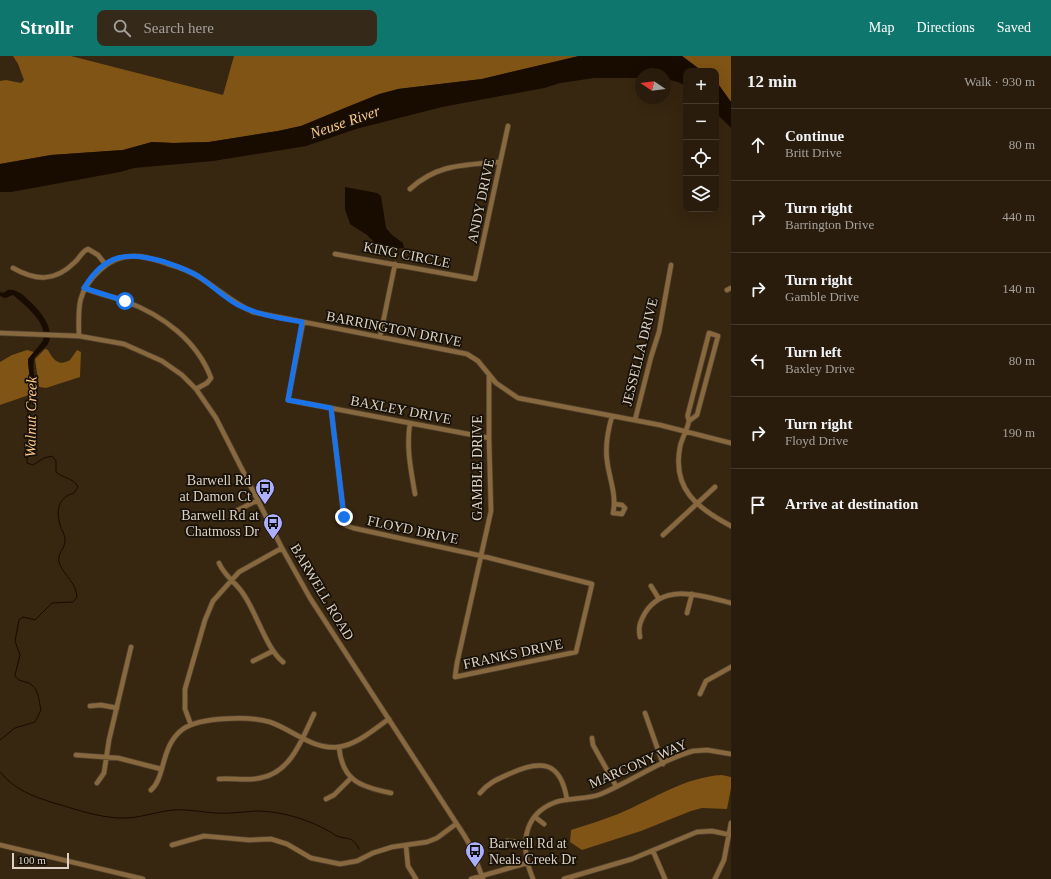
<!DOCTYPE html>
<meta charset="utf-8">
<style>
:root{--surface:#291c0c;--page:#35291a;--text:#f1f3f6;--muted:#a5a19d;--line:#453a2d;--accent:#0f766e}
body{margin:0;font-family:"Times New Roman",serif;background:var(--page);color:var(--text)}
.controls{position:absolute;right:12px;top:12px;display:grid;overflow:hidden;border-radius:8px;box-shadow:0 4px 16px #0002}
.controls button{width:36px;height:36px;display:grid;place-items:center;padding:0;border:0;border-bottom:1px solid var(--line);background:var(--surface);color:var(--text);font:20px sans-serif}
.compass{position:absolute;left:635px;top:12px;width:36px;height:36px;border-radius:50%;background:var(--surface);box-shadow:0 4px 16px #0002;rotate:283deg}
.scale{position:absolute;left:12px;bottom:10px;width:57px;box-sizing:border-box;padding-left:4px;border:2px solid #dcd1c4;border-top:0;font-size:11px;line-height:14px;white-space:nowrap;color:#dcd1c4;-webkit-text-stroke:3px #181108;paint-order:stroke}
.stop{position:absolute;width:12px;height:12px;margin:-9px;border:3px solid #1a73e8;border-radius:50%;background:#fff}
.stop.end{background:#1a73e8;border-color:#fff;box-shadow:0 1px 4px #0008}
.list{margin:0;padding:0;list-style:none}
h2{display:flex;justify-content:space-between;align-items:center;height:52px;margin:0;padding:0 16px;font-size:17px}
h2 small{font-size:13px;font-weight:400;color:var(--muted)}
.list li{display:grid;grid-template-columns:26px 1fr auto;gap:12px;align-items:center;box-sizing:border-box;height:72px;padding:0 16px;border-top:1px solid var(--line)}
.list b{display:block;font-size:15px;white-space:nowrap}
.list p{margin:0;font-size:13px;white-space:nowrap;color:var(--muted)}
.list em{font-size:13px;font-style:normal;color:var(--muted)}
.icon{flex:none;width:22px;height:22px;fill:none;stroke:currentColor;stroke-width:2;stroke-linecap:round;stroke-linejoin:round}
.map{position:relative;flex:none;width:731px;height:823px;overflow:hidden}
header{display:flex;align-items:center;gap:24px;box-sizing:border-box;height:56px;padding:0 20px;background:var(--accent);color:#fff}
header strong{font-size:19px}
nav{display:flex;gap:22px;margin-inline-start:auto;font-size:14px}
.search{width:280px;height:36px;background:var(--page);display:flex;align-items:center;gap:10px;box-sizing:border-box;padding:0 14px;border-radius:8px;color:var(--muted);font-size:15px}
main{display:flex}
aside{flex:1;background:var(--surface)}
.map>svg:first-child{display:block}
</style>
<header>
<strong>Strollr</strong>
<div class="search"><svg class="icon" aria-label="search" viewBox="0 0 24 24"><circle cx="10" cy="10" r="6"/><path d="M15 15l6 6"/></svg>Search here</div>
<nav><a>Map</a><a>Directions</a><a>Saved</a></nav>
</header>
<main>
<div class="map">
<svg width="731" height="823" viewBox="0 0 731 823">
<rect width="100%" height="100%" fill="#372610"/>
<path fill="#7f5415" d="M13,0H71L223,39L234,0H579L482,23L398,33L352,49L301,70L278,75L209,86L173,87L152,86L123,94L51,99L0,108V25L6,24L21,27L24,24L18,8Z
M682,0H731V46L716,25V15H702Z
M45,293L48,294C53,303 58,311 70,304L77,294L81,296L80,321L46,332L39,331L35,303Z
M27,294L34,296L28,306L32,338L0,349V306L12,299Z
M722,719L731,721V732L727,753L702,752L691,755L641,775L582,794L570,786L571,774C586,769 603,764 618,758C652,744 684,721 722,719Z"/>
<path fill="#180b00" d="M579,0H682L702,15H686V30L678,26L665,23V18H641V22H594L560,27L544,32L442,51L356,73L306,90L213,105L134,112L120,116L11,136H0V108L51,99L123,94L152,86L173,87L209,86L278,75L301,70L379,38L398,33L482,23Z
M716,25L731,46V72L716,57Z
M345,131L377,137L381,140L386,172L392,179L403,187L404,192L390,193L378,190L367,179L350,168L345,153Z
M8,234C15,233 23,238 27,243C38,252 56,272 48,288C44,294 36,297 34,304C32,312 35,327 38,334L36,338H32C31,334 28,309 28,303C31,299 42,287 43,284C49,268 23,247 13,239L5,242L0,240V236L3,237Z"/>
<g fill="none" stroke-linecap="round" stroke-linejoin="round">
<path stroke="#180b00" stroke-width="1" d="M0,684L15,672L35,666L41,654C39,646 39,635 32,629C26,624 18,627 15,619L20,599L15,585L19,564L23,561L35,564L52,547L73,546L77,541C76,527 66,521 60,509C55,498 66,493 65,483C65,478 61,474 60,469C56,453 58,442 74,437L78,431C74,422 62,422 56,416V405L52,400L44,402L33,409L27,407L28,354L34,338
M0,716C15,734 32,740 54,747C75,753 97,761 119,762C138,763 154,756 173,754C187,753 201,756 215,757C228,758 242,756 255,755C282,755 312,764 335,779C346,785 352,778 359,793"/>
<g stroke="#51412d" stroke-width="6">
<path id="minor" d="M410,133C437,108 464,109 499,106
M335,198L475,223L508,70
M13,212C36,225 55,226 75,206C80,202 81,196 88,193L98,199L106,209
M84,232C97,238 111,240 125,245C162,259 197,284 211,322L207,327L196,333
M727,234L731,232
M303,266L288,344L489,382
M0,277L79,280L124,288L162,305L182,319L196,333L216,362L282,492L310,542L464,779L471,791L483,823
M79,280C78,251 77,235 100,214C122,194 143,199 168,208C179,211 190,215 199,221C218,233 233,247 253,256L467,298L478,305L496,327L518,342L660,369L731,387
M380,281L395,208
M331,352L345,469L353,472L482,500L592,528L576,596L455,621L457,607L491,455L489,382V320
M612,360C608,374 605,389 607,404C609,422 617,439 613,457L622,458L625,452L622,449L615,448
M635,364L651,301L659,276L671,209
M689,365L697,359L718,280L709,277L688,358C687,361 688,362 689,364C689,370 681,384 680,391C672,433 697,452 731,470
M410,367C406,392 411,414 415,438
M236,455L258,444
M663,479L715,431
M219,507C224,520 237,527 244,539C257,558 266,592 283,606
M651,530L659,543
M687,557L692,538
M640,581C638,571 640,566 645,557C664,526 703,540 731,547
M253,605L273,595
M700,638L706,625L731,611
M90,650L101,649L117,652
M645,657L663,708
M191,669L185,653V633L205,564L213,545L239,516L282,492
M592,682L593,689L616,730
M339,691C342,725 361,731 391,737
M76,699L118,702L161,713
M219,723C233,722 247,725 260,722C291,717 302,683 314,658
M97,727L104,717L109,684L131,591
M151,734C166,721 160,690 183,673C200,661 250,660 270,666C293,674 313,694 338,691C357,689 374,673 389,663
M480,737C488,727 498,723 509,718C541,703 561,705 567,744
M326,743L334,739L351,722
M535,761L544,768
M507,785L524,787
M0,789L143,823
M172,789L204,780L249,784L271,783L287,788L311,802L340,808L357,805L373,797L392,791L427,786L437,782L456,768
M406,790L408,810L416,823
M653,795L665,823
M471,823L527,807
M533,823C521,794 520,759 556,746C571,741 587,744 601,738C632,725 661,704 693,695L707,694L731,698
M564,823L632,803L697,776L712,775L731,779
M715,823L724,804L731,767"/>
</g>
<use href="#minor" stroke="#87683f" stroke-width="4.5"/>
</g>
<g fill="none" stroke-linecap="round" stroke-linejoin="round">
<path stroke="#1a73e8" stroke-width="5" d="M125,245L84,232C105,197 128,195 165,206C176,210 188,214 198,220C212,229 223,241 238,249C258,259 280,262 302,266L288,344L331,352L344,461"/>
</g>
<defs>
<g id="bus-pin" transform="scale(1)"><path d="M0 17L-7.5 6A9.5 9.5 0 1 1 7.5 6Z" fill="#acaffb" stroke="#181108"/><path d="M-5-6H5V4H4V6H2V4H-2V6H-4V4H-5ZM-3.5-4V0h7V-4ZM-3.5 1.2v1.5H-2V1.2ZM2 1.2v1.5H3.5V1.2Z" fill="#111"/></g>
</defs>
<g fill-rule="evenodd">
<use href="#bus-pin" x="265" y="432"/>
<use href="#bus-pin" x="273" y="467"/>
<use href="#bus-pin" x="475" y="795"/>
</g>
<g text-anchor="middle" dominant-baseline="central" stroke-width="3.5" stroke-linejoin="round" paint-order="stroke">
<g font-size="14" fill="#dcd1c4" stroke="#181108">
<text transform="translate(481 145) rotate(-78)">ANDY DRIVE</text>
<text transform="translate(407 199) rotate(11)">KING CIRCLE</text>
<text transform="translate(394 273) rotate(11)">BARRINGTON DRIVE</text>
<text transform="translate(640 296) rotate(-76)">JESSELLA DRIVE</text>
<text transform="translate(401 354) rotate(11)">BAXLEY DRIVE</text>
<text transform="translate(477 412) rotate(-90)">GAMBLE DRIVE</text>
<text transform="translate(413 474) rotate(12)">FLOYD DRIVE</text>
<text transform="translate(322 536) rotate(59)">BARWELL ROAD</text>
<text transform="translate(513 598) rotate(-12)">FRANKS DRIVE</text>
<text transform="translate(638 708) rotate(-23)">MARCONY WAY</text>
</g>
<g font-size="14" fill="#dcd1c4" stroke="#181108" text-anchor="end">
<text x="251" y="424">Barwell Rd<tspan x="251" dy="16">at Damon Ct</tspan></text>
<text x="259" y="459">Barwell Rd at<tspan x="259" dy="16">Chatmoss Dr</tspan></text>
<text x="489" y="787" text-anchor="start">Barwell Rd at<tspan x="489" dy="16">Neals Creek Dr</tspan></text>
</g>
<g font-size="15" font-style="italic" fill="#fcc989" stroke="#181108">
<text transform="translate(345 66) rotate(-19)">Neuse River</text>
<text transform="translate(31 361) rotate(-89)">Walnut Creek</text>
</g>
</g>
</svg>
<div class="controls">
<button>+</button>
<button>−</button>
<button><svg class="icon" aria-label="locate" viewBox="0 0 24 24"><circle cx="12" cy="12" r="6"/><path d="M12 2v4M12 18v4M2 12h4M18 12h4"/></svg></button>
<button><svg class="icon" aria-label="layers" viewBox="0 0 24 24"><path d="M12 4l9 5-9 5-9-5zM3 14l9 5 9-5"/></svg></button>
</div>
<svg class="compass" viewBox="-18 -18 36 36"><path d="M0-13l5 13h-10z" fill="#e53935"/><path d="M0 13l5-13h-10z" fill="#a5a19d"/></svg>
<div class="scale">100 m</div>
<div class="stop" style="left:125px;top:245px"></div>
<div class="stop end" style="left:344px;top:461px"></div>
</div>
<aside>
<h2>12 min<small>Walk · 930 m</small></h2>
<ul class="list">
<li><svg class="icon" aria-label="ahead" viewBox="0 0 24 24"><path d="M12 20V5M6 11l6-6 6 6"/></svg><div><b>Continue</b><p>Britt Drive</p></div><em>80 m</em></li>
<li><svg class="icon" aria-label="right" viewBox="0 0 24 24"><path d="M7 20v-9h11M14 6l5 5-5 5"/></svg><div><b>Turn right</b><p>Barrington Drive</p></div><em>440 m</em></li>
<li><svg class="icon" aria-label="right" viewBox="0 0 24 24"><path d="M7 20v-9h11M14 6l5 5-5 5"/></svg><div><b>Turn right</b><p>Gamble Drive</p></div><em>140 m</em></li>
<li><svg class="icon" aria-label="left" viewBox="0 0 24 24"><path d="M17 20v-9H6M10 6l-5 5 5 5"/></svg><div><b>Turn left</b><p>Baxley Drive</p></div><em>80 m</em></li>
<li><svg class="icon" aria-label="right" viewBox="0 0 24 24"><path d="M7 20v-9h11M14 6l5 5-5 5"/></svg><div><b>Turn right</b><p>Floyd Drive</p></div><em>190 m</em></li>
<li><svg class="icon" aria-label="arrive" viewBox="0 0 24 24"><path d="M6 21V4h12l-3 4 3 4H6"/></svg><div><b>Arrive at destination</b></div></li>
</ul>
</aside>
</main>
